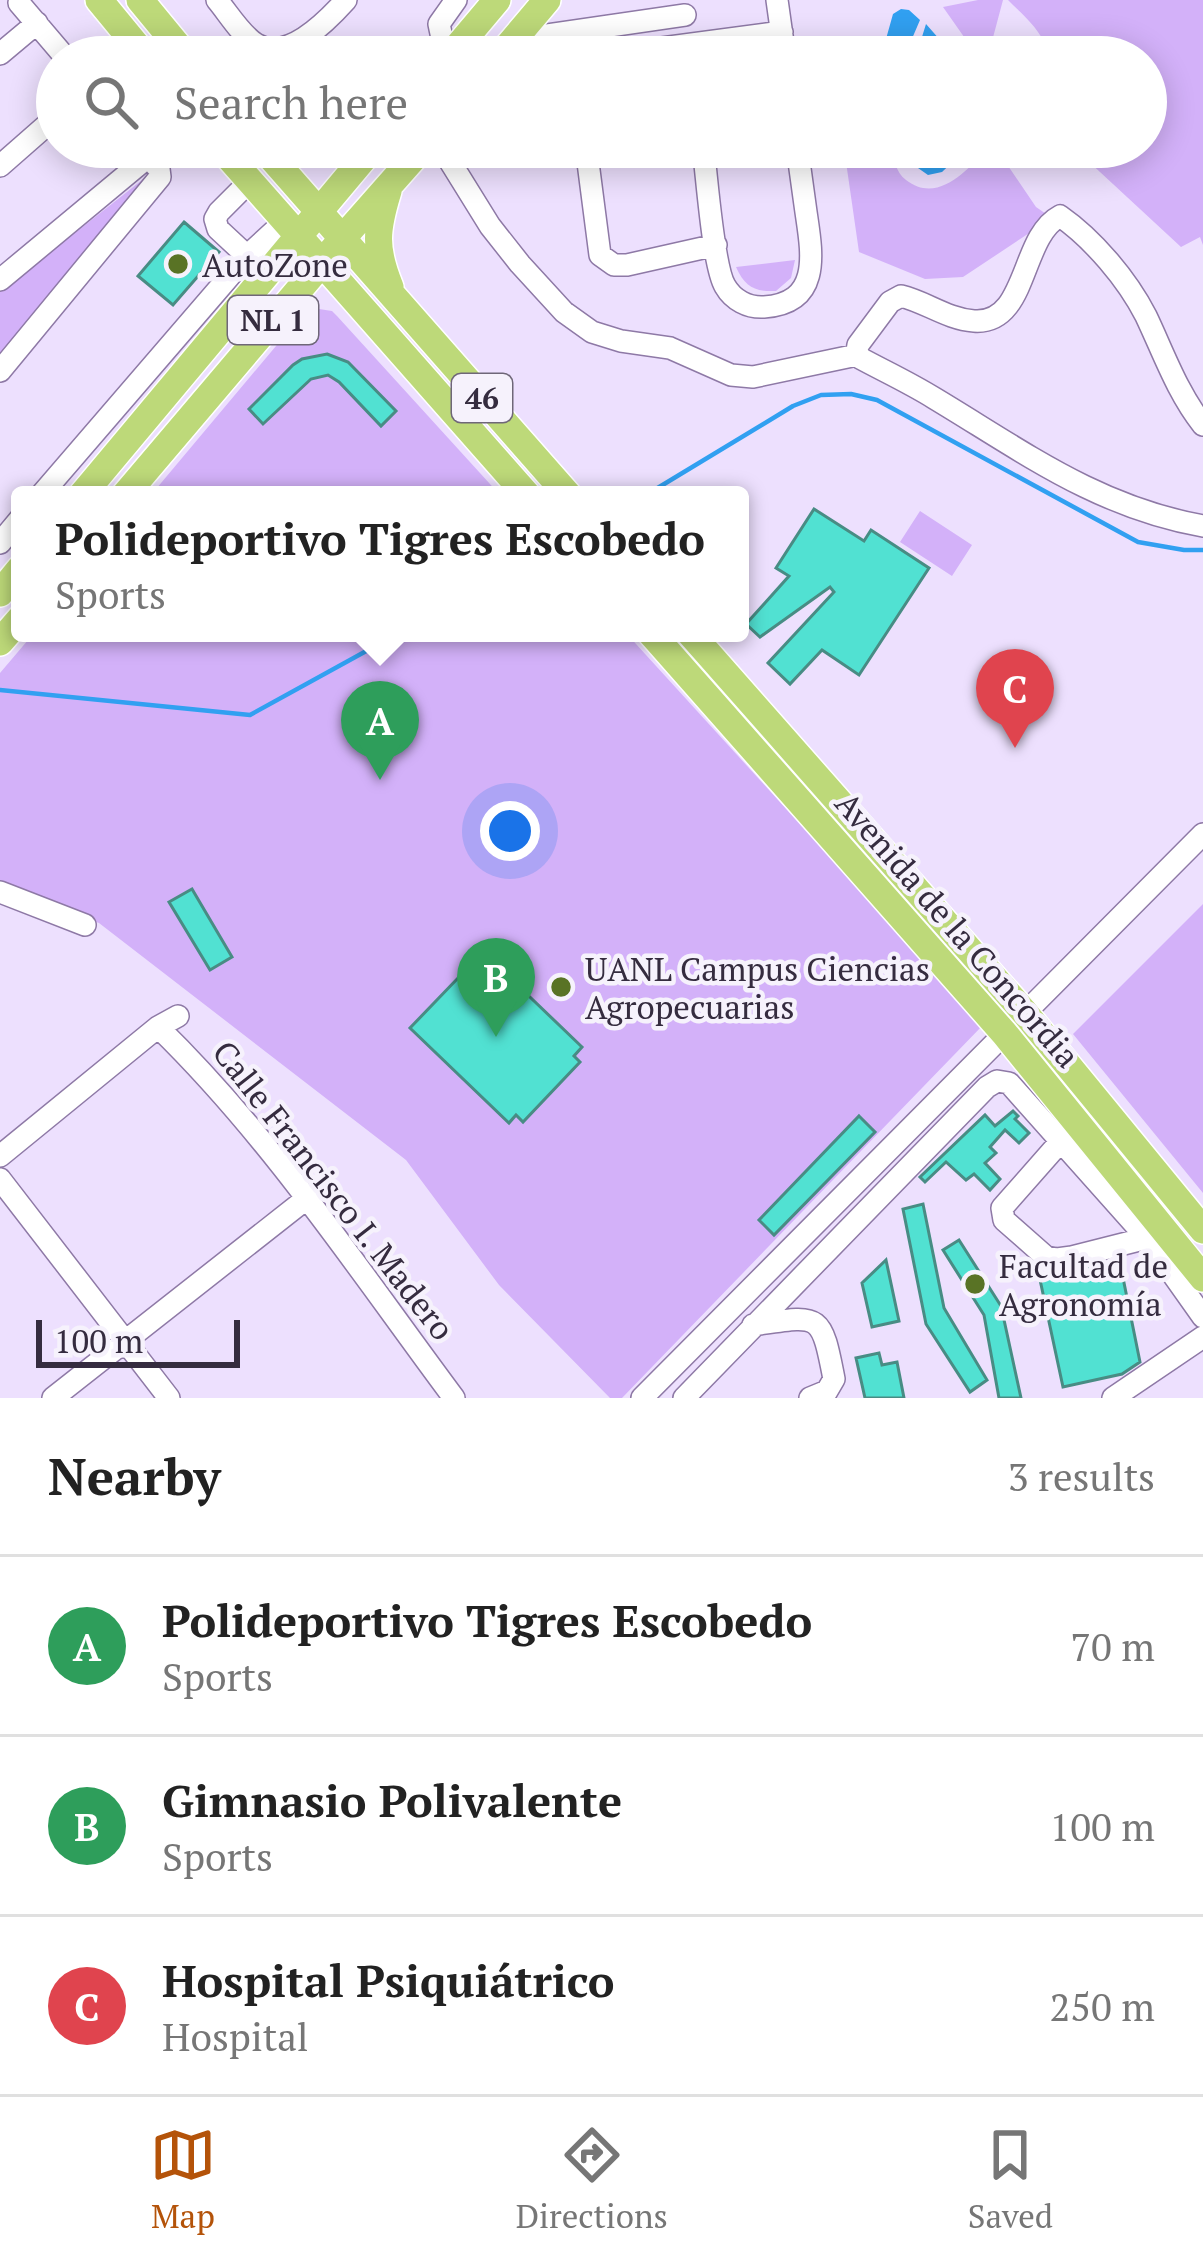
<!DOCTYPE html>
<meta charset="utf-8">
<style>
:root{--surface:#fff;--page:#f6f6f6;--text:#222;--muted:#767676;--line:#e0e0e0;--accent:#b45309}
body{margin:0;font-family:"PT Serif",serif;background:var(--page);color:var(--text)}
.scale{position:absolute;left:36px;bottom:30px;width:204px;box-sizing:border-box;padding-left:12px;border:6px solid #352c3f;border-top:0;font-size:33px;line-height:42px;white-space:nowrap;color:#352c3f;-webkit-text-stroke:9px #f6f2fc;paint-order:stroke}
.you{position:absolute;left:510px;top:831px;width:42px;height:42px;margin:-30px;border:9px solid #fff;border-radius:50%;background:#1a73e8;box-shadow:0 0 0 18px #1a73e833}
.badge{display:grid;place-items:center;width:78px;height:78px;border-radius:50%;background:var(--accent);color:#fff;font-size:39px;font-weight:700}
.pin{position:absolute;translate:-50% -99px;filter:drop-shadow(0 3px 6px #0008)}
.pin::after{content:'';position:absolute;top:63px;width:42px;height:36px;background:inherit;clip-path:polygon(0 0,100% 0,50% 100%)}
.popup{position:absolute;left:11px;top:486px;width:738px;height:156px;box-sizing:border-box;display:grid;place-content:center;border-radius:12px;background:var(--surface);filter:drop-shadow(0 3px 9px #0005);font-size:39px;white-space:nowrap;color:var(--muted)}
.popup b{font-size:45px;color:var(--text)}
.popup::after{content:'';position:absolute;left:50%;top:100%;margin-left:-24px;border:24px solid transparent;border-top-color:var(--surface)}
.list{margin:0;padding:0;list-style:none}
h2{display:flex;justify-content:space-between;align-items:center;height:156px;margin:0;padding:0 48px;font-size:51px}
h2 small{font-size:39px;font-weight:400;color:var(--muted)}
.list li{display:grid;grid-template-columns:78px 1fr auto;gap:36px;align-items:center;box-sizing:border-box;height:180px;padding:0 48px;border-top:3px solid var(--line)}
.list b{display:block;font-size:45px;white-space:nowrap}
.list p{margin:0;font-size:39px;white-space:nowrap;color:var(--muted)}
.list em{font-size:39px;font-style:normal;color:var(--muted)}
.icon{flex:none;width:66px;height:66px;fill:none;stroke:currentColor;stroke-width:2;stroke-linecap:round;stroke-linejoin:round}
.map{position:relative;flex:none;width:1203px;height:1398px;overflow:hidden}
.search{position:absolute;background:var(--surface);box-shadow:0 6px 30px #0003;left:36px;right:36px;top:36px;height:132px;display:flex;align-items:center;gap:30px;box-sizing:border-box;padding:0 42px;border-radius:66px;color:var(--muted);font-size:45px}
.sheet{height:696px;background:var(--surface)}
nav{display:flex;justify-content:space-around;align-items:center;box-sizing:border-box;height:168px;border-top:3px solid var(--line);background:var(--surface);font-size:33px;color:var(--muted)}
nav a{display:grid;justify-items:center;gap:6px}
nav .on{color:var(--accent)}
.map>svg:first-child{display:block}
</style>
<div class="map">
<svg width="1203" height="1398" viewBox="0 0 1203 1398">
<rect width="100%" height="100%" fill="#ede0fe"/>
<path fill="#d3b1f9" d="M978,0H1003L991,45L976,54L943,7Z
M1008,0H1203V245L1200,237L1181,247L1073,147H1146V57H1049C1044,32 1025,17 1008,0Z
M886,147C895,157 895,172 906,180C938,205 969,169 988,147H1001L998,151L1036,207L1052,218L963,277L925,279L859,252L844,148Z
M151,173L0,358V292Z
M795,260L791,278L776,291C755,292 745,287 736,267Z
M319,309L332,311L337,316L500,495H151L302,315Z
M920,511L972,545L952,576L900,542Z
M34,633H626L983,1025L622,1398H610L499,1285L406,1160L99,923L0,887V673Z
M1203,904V1193L1073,1034Z"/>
<path fill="#31a0f1" d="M901,9L909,10L920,20L911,41L896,50L886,39L893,14Z
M926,24L955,57H931L917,53Z
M919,147H960L961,154L942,172L928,175L918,168L912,155Z"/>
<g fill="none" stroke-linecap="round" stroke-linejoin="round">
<path stroke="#31a0f1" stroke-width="4.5" d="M646,495L793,406L821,395L851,394L877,400L1138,542L1184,550H1203
M0,690L250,715L399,633"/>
</g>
<path fill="#51e1d2" stroke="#488c84" stroke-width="3" d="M184,222L219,252L173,305L138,276Z
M327,354L348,362L396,411L381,426L339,382L328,375L311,379L263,424L249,409L293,365L302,359Z
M814,509L864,541L871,530L929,568L859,675L822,650L790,684L768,663L834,592L830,587L760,637L746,624L789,576L776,568Z
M192,889L232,957L210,970L169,902Z
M483,952L582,1047L574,1056L580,1062L523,1122L516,1115L509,1123L410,1028Z
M1013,1111L1018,1116L1015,1119L1029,1133L1019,1143L1005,1130L990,1147L996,1153L985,1163L1000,1179L990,1190L974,1174L966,1180L946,1162L925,1182L920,1177L985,1115L995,1126Z
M859,1116L875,1132L774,1235L759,1220Z
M923,1204L944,1308L987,1380L970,1392L926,1324L903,1209Z
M959,1240L1001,1306L1021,1398H999L984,1315L943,1250Z
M886,1260L899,1321L872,1327L862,1283Z
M1120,1263L1140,1362L1122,1374L1063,1387L1039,1275Z
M879,1353L882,1365L897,1362L904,1398H865L856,1358Z"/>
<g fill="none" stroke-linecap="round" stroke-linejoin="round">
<g stroke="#8e79a6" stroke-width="24">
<path id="minor" d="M217,0C228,13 241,35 256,44C287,63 328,20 346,0
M777,0L785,57
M19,3L65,57
M513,40L685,15
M0,54L37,23
M446,57L439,24L456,0
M594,57L782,32
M441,147L490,226L520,264L564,312L592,332L621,341L670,348L731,375L753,377L857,355
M586,147L600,255L614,265H627L716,245
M703,147C707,176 713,266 725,286C733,300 748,308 764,307C822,303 812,253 806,212C803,191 800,169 797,147
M0,166L57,116
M247,256L218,229L215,219L219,212L249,182
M0,280L148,157
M0,371L160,177L159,169L139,147
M1203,425C1177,392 1164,354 1146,316C1127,279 1093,239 1060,216C1020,237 1028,325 974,321C947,319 926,302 901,296L890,302L858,345L857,351L860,358C884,371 910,383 934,398C1024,452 1097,507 1203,526
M41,495L247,256L284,222
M0,543L20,519
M0,892L85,925
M158,1027C271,1137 360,1272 454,1398
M1061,1141L1002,1208L1004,1220L1046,1257L1057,1259L1072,1257L1147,1238
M0,1156L158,1027L178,1016
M0,1179L169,1398
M753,1325C820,1315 821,1311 834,1379L827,1391L810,1398
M53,1398L306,1199
M642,1398L1203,834
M684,1398L987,1087L997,1081L1009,1083L1147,1238L1203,1317
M1113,1398L1203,1337"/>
</g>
<g stroke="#fff" stroke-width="30">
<path id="major" d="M99,0L146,57
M140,0L187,57
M449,57L497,0
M499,57L547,0
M220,147L527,495
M262,147L568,495
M388,191C376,230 374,248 390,287
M82,495L373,147
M125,495L348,232L423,147
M0,593L20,569
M651,633L1004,1033L1203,1278
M690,633L1025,1013L1203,1230
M0,642L20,619"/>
</g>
<use href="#minor" stroke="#fff" stroke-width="21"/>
<use href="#major" stroke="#bdd979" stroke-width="27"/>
</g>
<g fill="#597325" stroke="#f6f2fc" stroke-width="4.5">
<circle cx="178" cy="264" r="12"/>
<circle cx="561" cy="987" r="12"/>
<circle cx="975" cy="1284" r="12"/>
</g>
<g text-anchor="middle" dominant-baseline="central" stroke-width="9" stroke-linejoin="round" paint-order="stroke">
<g fill="#f6f2fc" stroke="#6f6778" stroke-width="3">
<rect x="228" y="296" width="90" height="48" rx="9"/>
<rect x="452" y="374" width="60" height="48" rx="9"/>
</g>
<g font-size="30" font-weight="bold" fill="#352c3f">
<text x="273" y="320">NL 1</text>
<text x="482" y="398">46</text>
</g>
<g font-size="33" fill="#352c3f" stroke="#f6f2fc" text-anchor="start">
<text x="202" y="264">AutoZone</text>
<text x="585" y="968">UANL Campus Ciencias<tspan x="585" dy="38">Agropecuarias</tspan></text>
<text x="999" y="1265">Facultad de<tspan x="999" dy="38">Agronomía</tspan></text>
</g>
<g font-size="33" fill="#352c3f" stroke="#f6f2fc">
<text transform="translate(958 929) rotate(49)">Avenida de la Concordia</text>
<text transform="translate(334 1190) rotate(52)">Calle Francisco I. Madero</text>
</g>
</g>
</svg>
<div class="scale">100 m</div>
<div class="you"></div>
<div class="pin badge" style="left:380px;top:780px;background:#2e9e5b">A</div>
<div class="popup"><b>Polideportivo Tigres Escobedo</b>Sports</div>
<div class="pin badge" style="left:496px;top:1037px;background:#2e9e5b">B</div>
<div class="pin badge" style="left:1015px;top:748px;background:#e0444e">C</div>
<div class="search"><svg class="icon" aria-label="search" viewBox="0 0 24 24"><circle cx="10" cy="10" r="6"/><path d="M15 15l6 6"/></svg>Search here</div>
</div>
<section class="sheet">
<h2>Nearby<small>3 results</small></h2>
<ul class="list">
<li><span class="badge" style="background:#2e9e5b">A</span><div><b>Polideportivo Tigres Escobedo</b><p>Sports</p></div><em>70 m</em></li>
<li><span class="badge" style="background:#2e9e5b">B</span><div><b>Gimnasio Polivalente</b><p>Sports</p></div><em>100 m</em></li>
<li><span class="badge" style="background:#e0444e">C</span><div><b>Hospital Psiquiátrico</b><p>Hospital</p></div><em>250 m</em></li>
</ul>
</section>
<nav>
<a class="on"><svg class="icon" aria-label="map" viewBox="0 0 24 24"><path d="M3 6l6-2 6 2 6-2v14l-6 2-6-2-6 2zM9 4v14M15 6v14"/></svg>Map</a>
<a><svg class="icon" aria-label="directions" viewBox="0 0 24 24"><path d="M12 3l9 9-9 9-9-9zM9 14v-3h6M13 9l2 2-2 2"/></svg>Directions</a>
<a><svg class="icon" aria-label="saved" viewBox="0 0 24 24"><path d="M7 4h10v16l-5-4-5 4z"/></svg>Saved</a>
</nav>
